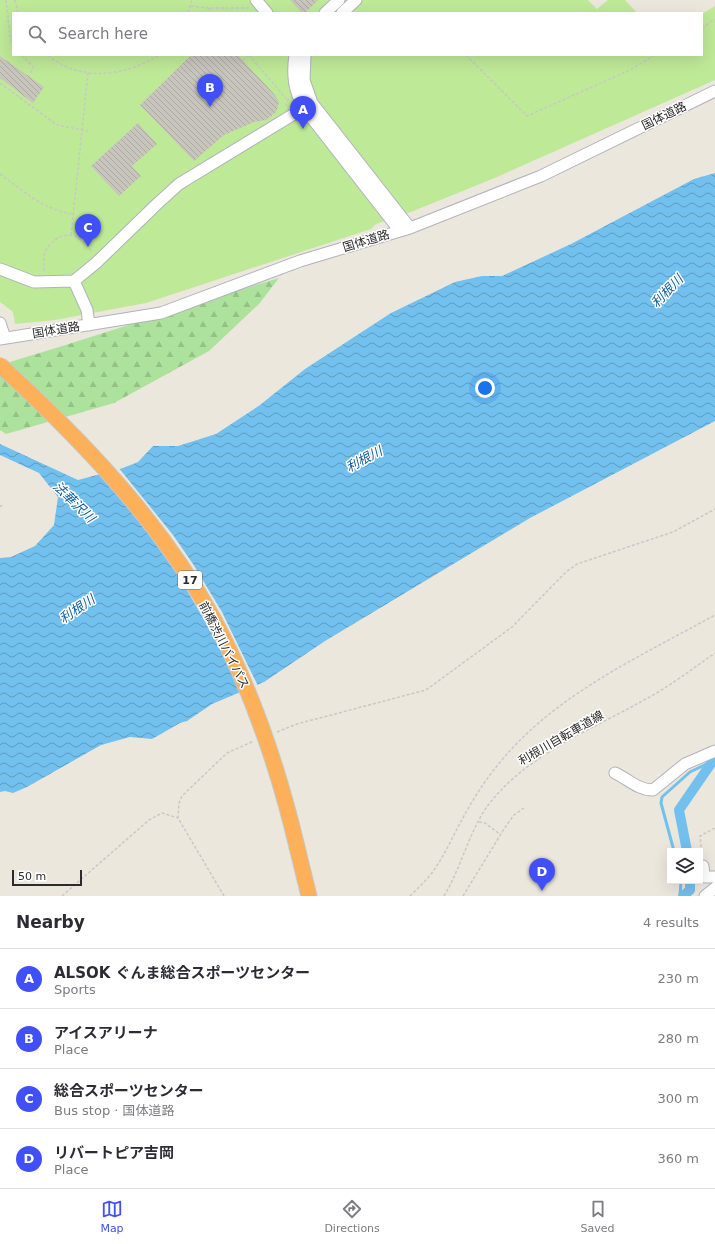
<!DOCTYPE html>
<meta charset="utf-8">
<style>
:root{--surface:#fff;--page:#f7f7f7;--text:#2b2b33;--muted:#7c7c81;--line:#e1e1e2;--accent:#404ff7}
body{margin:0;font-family:"DejaVu Sans","Noto Sans JP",sans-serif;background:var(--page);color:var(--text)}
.controls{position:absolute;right:12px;bottom:12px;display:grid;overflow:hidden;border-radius:0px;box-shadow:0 4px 16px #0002}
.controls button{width:36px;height:36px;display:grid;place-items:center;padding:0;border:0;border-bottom:1px solid var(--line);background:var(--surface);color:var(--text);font:20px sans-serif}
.scale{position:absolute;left:12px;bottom:10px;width:70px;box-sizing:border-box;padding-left:4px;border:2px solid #2b2b2b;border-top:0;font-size:11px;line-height:14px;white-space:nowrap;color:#2b2b2b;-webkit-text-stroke:3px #fff;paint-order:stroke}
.you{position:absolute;left:485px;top:388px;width:14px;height:14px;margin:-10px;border:3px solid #fff;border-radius:50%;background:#1a73e8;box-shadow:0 0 0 6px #1a73e833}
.badge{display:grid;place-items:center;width:26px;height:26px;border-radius:50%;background:var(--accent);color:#fff;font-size:13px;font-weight:700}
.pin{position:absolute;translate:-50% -33px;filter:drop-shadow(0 1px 2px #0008)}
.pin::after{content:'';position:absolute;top:21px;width:14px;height:12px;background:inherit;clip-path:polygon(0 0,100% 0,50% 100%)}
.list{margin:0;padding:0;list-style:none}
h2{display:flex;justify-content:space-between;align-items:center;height:52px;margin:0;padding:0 16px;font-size:17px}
h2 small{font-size:13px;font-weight:400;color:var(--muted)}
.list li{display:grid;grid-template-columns:26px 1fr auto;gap:12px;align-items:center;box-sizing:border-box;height:60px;padding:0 16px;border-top:1px solid var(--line)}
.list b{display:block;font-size:15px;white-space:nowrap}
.list p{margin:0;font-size:13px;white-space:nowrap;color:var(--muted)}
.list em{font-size:13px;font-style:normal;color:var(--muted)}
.icon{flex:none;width:22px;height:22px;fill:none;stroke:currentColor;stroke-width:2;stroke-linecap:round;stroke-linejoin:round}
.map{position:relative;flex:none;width:715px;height:896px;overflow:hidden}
.search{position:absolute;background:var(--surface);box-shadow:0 4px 16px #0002;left:12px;right:12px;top:12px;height:44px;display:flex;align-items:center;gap:10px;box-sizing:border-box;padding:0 14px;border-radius:0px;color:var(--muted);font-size:15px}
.sheet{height:292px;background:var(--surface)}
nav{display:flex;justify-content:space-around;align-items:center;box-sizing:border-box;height:56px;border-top:1px solid var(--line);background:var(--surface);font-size:11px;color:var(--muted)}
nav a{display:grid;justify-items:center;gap:2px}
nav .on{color:var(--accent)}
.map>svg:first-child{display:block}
</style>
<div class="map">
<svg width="715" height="896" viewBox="0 0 715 896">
<defs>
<pattern id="forest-firs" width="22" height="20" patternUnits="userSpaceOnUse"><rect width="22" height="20" fill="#ace29b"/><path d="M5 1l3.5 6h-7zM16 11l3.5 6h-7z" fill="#94c286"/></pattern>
<pattern id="water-waves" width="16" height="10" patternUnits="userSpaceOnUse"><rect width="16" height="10" fill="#72c0ed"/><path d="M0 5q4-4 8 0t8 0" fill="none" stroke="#5e9cc0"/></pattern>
<pattern id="building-back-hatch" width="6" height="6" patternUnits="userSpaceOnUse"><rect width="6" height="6" fill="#c8c5bc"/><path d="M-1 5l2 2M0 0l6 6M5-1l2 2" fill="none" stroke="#aca9a2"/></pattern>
</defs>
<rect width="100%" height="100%" fill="#ece7dd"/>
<path fill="url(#forest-firs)" d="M279,278L259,304L209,351L114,403L6,434L0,430V365C93,337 185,306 279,278Z"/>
<path fill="#bee997" d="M0,0H588L597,9L608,0H625L637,13H13V55H702V14L715,6V80L497,177L411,212L376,224L371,229L146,303L55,320L15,324L13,312L0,302Z"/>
<path fill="url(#water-waves)" d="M715,173V421L530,518L325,641L264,682L212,704L187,721L180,723L152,739L130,737L101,745L27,787L13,793L5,791L0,792V558L11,557L35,546L54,525L58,497L39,473L0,455V444L78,480L123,468L138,462L153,446H178L216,434L260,405L305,369L391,313L455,282L482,276H502L571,244L694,179Z"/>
<path fill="#ece7dd" d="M118,467L173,535L193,564L222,612L258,686L242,694L225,656L178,575L138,519L99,472Z"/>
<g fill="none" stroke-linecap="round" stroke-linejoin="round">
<path stroke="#72c0ed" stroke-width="3" d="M674,851L661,803L662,797L690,772L715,760
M680,896L681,881"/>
<path stroke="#72c0ed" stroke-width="10" d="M687,851L679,810L712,762
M683,896L690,890V881"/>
</g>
<path fill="url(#building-back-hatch)" d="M290,0H318L305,13H302Z
M191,55H238L275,95L279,102L277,110L274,114L266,120L254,122L224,135L194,161L140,105Z
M0,56L44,87L33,103L0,78Z
M138,123L157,144L132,166L141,176L119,196L91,166Z"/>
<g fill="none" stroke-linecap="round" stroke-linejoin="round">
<g stroke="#b1b2be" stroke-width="13">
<path id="minor" d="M256,0L267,13
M325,13L339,0
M342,13L356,0
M295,55C292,75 294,91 304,108L400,231
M305,55L304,80L312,103L410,228
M0,269L34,282L74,281L96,263L157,204L179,184L312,103
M74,281L87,310L89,325
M0,323L5,338
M0,339L161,313L300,261L410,228L541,176L715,91
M615,773C628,779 638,790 653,790L685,764L715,751
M703,866L704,875L705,877H715
M705,896L715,888"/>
</g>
<g stroke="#c8c8c8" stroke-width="17">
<path id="highway" d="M297,847L309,896"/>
</g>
<path stroke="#c8c8c8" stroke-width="1.5" stroke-dasharray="3 2" stroke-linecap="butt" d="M6,0L10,36L13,45
M15,0L18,13
M191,6L209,8H249
M209,8L212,13
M188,13L192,0
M702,28L715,19
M22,55L33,67L29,76
M48,55C80,83 126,76 159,55
M249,55L288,101
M466,55L527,116L630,70L655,55
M243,60L249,55
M0,83L57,125L88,131
M287,106L286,103L289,99
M0,174C24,191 42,209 72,214
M71,235L88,73
M44,271C44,265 43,258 45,252C47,247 51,243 55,240C69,229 84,239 92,252
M0,507L2,505
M277,732L297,724L426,690L512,627L566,572L577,564L673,532L715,509
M479,822L485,823L501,835
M702,857L700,836L715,828
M62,896L149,820L162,813L178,818
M224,896L178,818L179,803L182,796L227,753L254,741
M410,896C419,887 429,878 436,867C445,854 451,840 458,827C469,806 482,784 497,766C552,696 639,657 715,615
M444,896C461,868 470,829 489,804C528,754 591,730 644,700C669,687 692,669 715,653
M463,896L504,829L514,815L524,808"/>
<use href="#minor" stroke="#fff" stroke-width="11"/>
<use href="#highway" stroke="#fbb059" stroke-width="15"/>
<g stroke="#c8c8c8" stroke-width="17" stroke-linecap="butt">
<path id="highway-bridge" d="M0,365C81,439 160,521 213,618C252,690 278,767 297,847"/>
</g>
<use href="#highway-bridge" stroke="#fbb059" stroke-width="15"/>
</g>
<g text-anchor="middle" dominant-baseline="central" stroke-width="3" stroke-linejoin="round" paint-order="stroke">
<rect fill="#fff" stroke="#6b6b6b" stroke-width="1" x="178" y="571" width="24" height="18" rx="3"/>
<g font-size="11" font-weight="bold" fill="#2b2b2b">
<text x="190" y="580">17</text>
</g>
<g font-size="12" fill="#2b2b2b" stroke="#fff">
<text transform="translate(664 116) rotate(-26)">国体道路</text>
<text transform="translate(366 241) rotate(-17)">国体道路</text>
<text transform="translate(56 330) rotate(-9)">国体道路</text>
<text transform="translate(224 645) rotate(63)">前橋渋川バイパス</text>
<text transform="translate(561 738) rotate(-30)">利根川自転車道線</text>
</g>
<g font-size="13" font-style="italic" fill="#105c9a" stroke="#fff">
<text transform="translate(667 291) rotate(-46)">利根川</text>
<text transform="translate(364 459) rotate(-28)">利根川</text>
<text transform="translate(74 502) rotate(44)">法華沢川</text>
<text transform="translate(77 609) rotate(-34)">利根川</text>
</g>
</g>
</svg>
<div class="controls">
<button><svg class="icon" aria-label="layers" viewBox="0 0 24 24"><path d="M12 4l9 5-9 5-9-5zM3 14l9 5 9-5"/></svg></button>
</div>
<div class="scale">50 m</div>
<div class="you"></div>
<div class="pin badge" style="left:303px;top:129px">A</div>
<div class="pin badge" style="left:210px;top:107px">B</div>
<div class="pin badge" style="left:88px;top:247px">C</div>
<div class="pin badge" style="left:542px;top:891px">D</div>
<div class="search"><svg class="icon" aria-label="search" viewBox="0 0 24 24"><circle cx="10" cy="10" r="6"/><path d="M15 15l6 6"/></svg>Search here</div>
</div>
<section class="sheet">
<h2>Nearby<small>4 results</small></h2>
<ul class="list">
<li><span class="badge">A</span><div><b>ALSOK ぐんま総合スポーツセンター</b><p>Sports</p></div><em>230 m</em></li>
<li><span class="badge">B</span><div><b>アイスアリーナ</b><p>Place</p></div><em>280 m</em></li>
<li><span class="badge">C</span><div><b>総合スポーツセンター</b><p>Bus stop · 国体道路</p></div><em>300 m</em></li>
<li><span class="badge">D</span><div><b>リバートピア吉岡</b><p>Place</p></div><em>360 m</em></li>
</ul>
</section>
<nav>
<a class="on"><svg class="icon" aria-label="map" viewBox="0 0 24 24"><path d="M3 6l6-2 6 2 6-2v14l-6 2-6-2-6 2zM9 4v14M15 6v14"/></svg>Map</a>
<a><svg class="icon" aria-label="directions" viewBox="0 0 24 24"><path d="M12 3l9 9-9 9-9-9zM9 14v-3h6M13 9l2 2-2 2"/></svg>Directions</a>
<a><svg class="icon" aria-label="saved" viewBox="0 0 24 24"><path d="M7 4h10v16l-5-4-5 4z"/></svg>Saved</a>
</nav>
